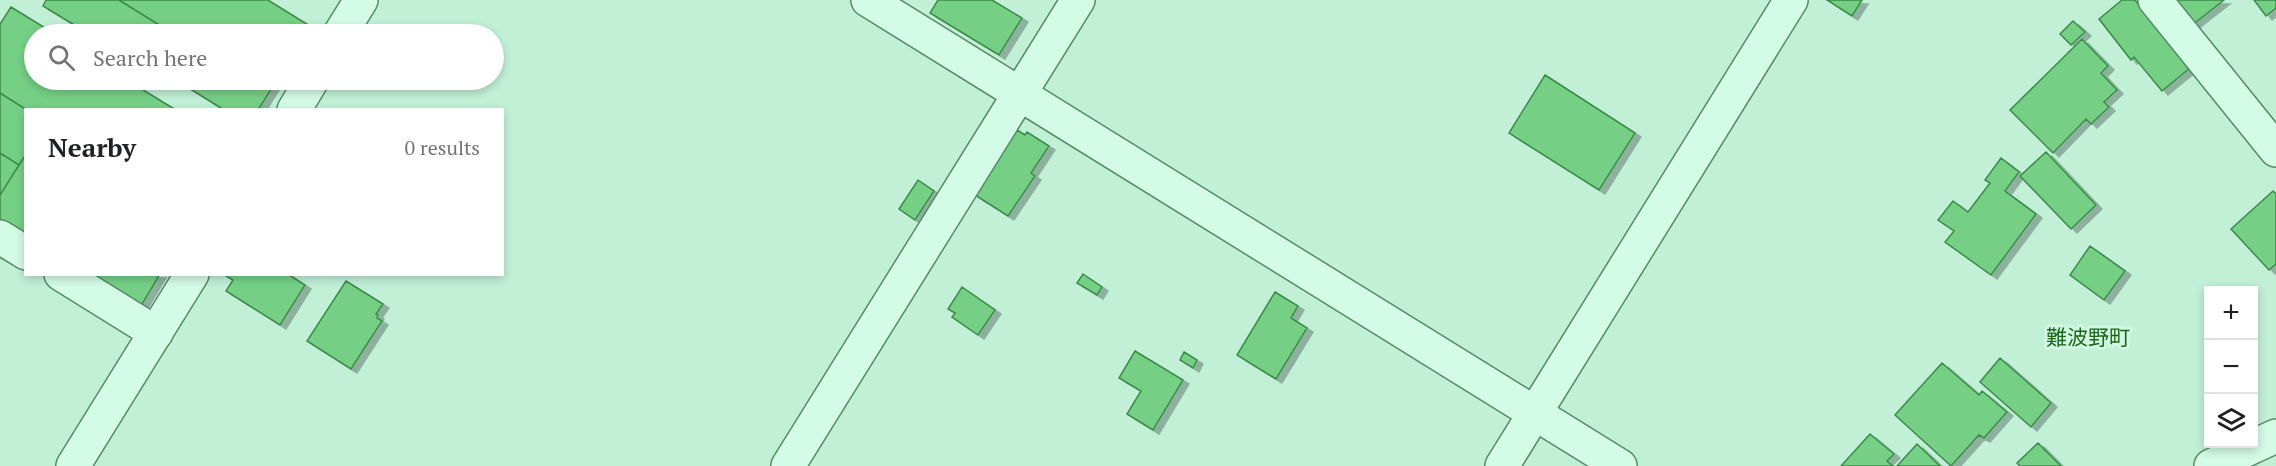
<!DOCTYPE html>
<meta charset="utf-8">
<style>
:root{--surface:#fff;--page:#f2f2f2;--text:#202124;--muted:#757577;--line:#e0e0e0}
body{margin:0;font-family:"PT Serif","Noto Sans JP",serif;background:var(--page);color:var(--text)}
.controls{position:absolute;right:18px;bottom:18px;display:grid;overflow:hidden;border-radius:0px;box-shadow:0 3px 9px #0003}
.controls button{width:54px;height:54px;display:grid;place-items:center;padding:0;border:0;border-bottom:2px solid var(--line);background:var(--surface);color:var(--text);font:30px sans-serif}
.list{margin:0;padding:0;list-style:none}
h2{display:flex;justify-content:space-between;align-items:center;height:78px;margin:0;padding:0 24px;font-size:26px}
h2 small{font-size:20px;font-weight:400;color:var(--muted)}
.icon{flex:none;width:33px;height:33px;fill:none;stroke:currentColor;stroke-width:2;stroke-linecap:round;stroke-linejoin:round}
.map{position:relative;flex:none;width:2276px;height:466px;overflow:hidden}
.search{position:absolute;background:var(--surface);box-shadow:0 3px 9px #0003;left:24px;top:24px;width:480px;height:66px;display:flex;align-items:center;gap:15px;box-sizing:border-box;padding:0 21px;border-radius:33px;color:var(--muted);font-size:22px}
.panel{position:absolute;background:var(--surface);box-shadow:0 3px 9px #0003;left:24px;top:108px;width:480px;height:168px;border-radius:0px}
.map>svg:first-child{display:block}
</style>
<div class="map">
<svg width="2276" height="466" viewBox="0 0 2276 466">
<defs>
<filter id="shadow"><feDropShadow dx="6" dy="4" stdDeviation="0" flood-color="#0004"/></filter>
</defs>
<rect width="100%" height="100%" fill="#c1f0d7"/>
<path fill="#74d086" stroke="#3c8b49" stroke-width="1.5" filter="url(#shadow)" d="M46,0H119L172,33L89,34L43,6Z
M119,0H268L310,26L304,34H171L172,33Z
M938,0H992L1022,18L999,55L930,13Z
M1827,0H1862L1852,16Z
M2122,0H2135L2190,68L2162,91L2134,57L2131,60L2099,19Z
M2164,0H2224L2187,29Z
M2254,0H2276V8L2266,16Z
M11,7L55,34H34V80H127L176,110H27L0,93V24Z
M2073,21L2085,32L2071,45L2060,34Z
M2082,39L2108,66L2101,73L2117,90L2104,102L2109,107L2091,124L2086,119L2053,153L2010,110Z
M1545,75L1635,133L1599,190L1509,133Z
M176,80H277L258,110H224Z
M0,93L27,110L26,154L19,165L0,153Z
M1017,130L1025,135L1027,132L1049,146L1031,173L1035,176L1008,216L975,195Z
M2046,152L2096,205L2071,229L2020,176Z
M0,153L19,165L0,195Z
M26,154V241L0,225V195Z
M2001,158L2019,172L2005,191L2036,214L1991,275L1945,242L1954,231L1938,220L1953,201L1968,212L1990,183L1985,180Z
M918,180L934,191L915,220L899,209Z
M2273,191L2276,194V264L2269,270L2231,229Z
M2090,246L2125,271L2104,300L2070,275Z
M80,274H160L138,311Z
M223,274H288L305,285L280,325L226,291L233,280Z
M1083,274L1102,287L1097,295L1077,283Z
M346,281L383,304L376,314L378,315L377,318L382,321L351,369L307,341Z
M962,287L995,310L978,335L952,317L955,313L948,309Z
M1275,292L1298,306L1291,318L1307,328L1276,379L1237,355Z
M1135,351L1183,380L1153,430L1127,414L1141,391L1119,378Z
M1184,352L1197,360L1193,368L1180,360Z
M2000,358L2051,403L2031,427L1980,382Z
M1942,363L1979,395L1982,391L2007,412L1984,438L1979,435L1951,466L1895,415Z
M1870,434L1894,454L1887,461L1893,466H1841Z
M2038,443L2061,466H2020L2017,463Z
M1917,444L1940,466H1897Z"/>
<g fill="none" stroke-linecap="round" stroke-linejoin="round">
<g stroke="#578b67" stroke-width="36">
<path id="minor" d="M868,0L1620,466
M2155,0L2276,150
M0,237L26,253
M61,274L156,333
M788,466L1078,0
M2211,466L2276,436"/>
</g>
<g stroke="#578b67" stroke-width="36">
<path id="tertiary" d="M340,34L361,0
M294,110L312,80
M73,466L192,274
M1502,466L1791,0"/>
</g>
<use href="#minor" stroke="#d4fbe6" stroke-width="33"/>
<use href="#tertiary" stroke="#d4fbe6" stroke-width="33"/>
</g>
<g text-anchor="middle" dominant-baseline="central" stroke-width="6" stroke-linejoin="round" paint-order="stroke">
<g font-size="21" fill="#1b6819" stroke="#d1f7e3">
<text x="2088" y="337">難波野町</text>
</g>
</g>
</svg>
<div class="controls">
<button>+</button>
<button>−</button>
<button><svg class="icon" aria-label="layers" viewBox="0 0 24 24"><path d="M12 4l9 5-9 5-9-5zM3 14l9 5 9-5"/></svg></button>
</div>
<div class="search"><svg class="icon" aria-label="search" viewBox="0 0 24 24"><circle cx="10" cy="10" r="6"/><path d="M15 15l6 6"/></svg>Search here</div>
<section class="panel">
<h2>Nearby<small>0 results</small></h2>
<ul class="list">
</ul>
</section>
</div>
